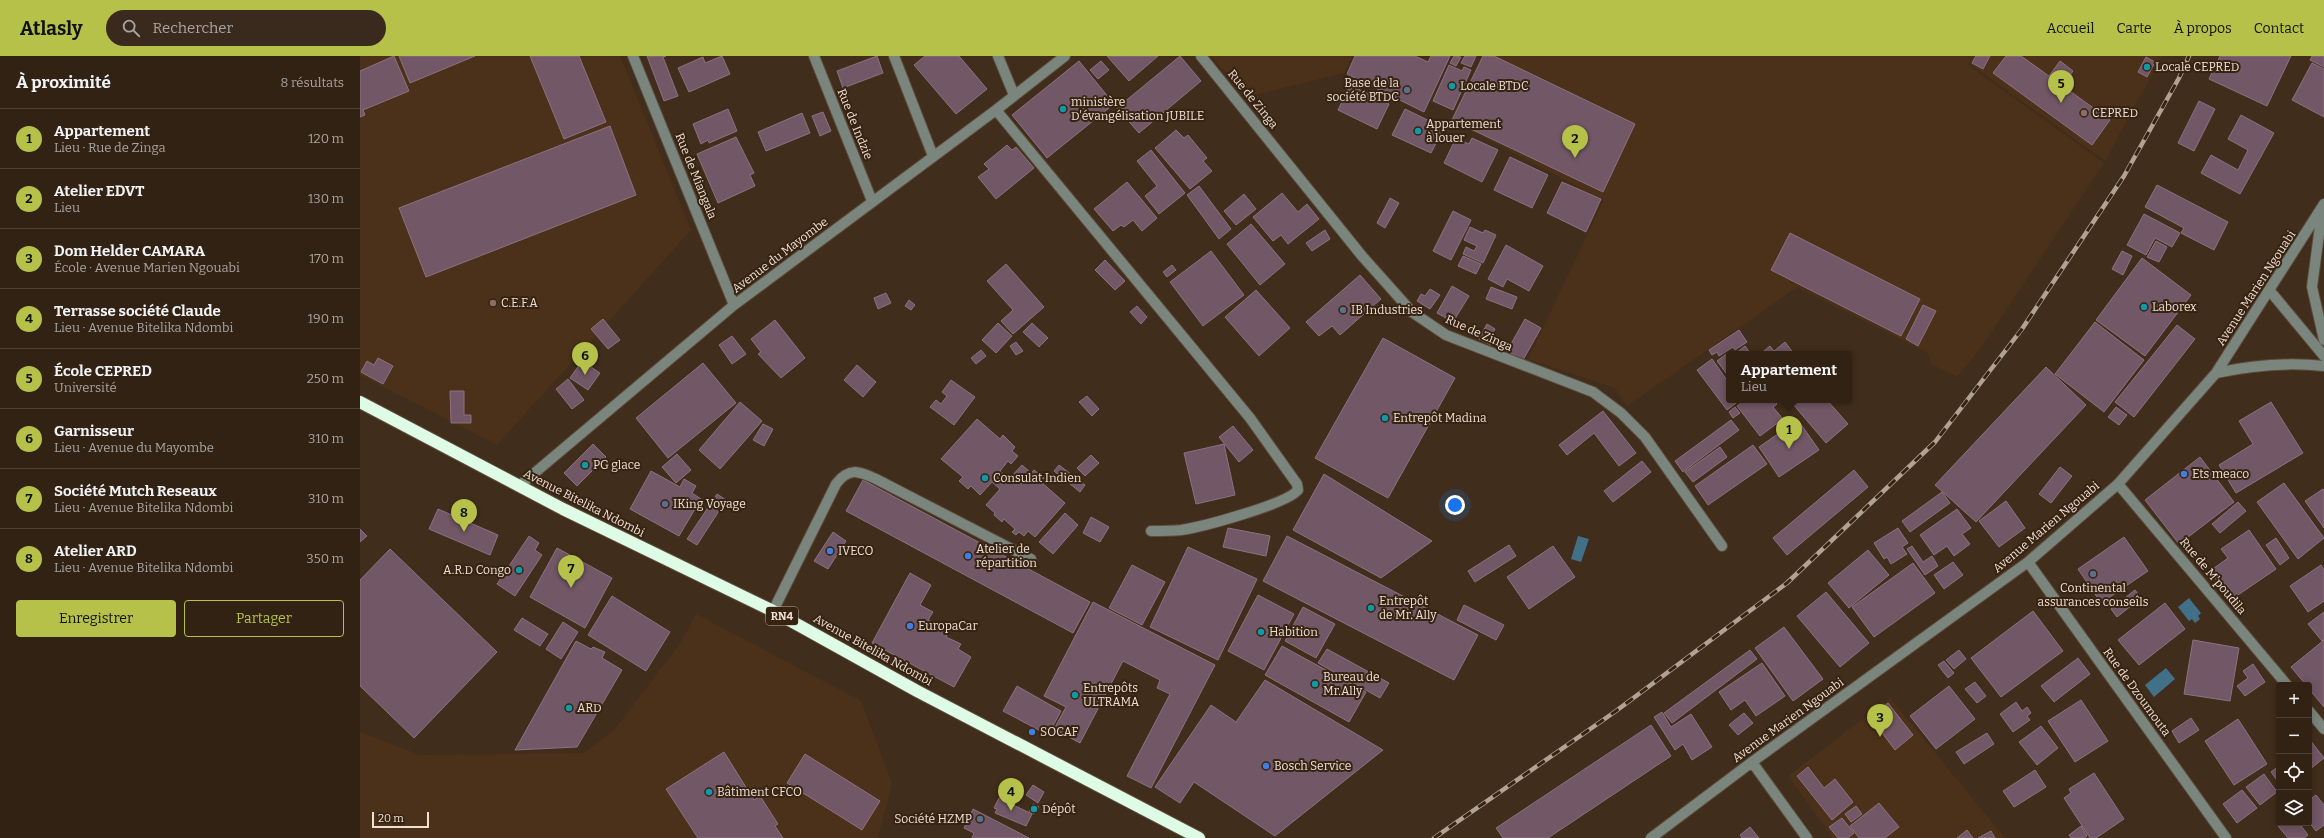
<!DOCTYPE html>
<html lang="fr">
<meta charset="utf-8">
<style>
:root{--surface:#312214;--page:#392a1d;--text:#f1f3f6;--muted:#a8a4a0;--line:#4c3f34;--accent:#b6c149}
body{margin:0;font-family:Bitter,serif;background:var(--page);color:var(--text)}
.controls{position:absolute;right:12px;bottom:12px;display:grid;overflow:hidden;border-radius:4px;box-shadow:0 2px 10px #0003}
.controls button{width:36px;height:36px;display:grid;place-items:center;padding:0;border:0;border-bottom:1px solid var(--line);background:var(--surface);color:var(--text);font:20px sans-serif}
.scale{position:absolute;left:12px;bottom:10px;width:57px;box-sizing:border-box;padding-left:4px;border:2px solid #eee0d5;border-top:0;font-size:11px;line-height:14px;white-space:nowrap;color:#eee0d5;-webkit-text-stroke:3px #372311;paint-order:stroke}
.you{position:absolute;left:1095px;top:449px;width:14px;height:14px;margin:-10px;border:3px solid #fff;border-radius:50%;background:#1a73e8;box-shadow:0 0 0 6px #1a73e833}
.badge{display:grid;place-items:center;width:26px;height:26px;border-radius:50%;background:var(--accent);color:#111;font-size:13px;font-weight:700}
.pin{position:absolute;translate:-50% -33px;filter:drop-shadow(0 1px 2px #0008)}
.pin::after{content:'';position:absolute;top:21px;width:14px;height:12px;background:inherit;clip-path:polygon(0 0,100% 0,50% 100%)}
.popup{position:absolute;left:1366px;top:295px;width:126px;height:52px;box-sizing:border-box;display:grid;place-content:center;border-radius:4px;background:var(--surface);filter:drop-shadow(0 1px 3px #0005);font-size:13px;white-space:nowrap;color:var(--muted)}
.popup b{font-size:15px;color:var(--text)}
.popup::after{content:'';position:absolute;left:50%;top:100%;margin-left:-8px;border:8px solid transparent;border-top-color:var(--surface)}
.list{margin:0;padding:0;list-style:none}
h2{display:flex;justify-content:space-between;align-items:center;height:52px;margin:0;padding:0 16px;font-size:17px}
h2 small{font-size:13px;font-weight:400;color:var(--muted)}
.list li{display:grid;grid-template-columns:26px 1fr auto;gap:12px;align-items:center;box-sizing:border-box;height:60px;padding:0 16px;border-top:1px solid var(--line)}
.list b{display:block;font-size:15px;white-space:nowrap}
.list p{margin:0;font-size:13px;white-space:nowrap;color:var(--muted)}
.list em{font-size:13px;font-style:normal;color:var(--muted)}
.actions{display:flex;gap:8px;padding:12px 16px}
.actions a{flex:1;padding:9px 0;border:1px solid var(--accent);border-radius:4px;text-align:center;font-size:14px;color:var(--accent)}
.actions .main{background:var(--accent);color:#111}
.icon{flex:none;width:22px;height:22px;fill:none;stroke:currentColor;stroke-width:2;stroke-linecap:round;stroke-linejoin:round}
.map{position:relative;flex:none;width:1964px;height:782px;overflow:hidden}
header{display:flex;align-items:center;gap:24px;box-sizing:border-box;height:56px;padding:0 20px;background:var(--accent);color:#111}
header strong{font-size:19px}
nav{display:flex;gap:22px;margin-inline-start:auto;font-size:14px}
.search{width:280px;height:36px;background:var(--page);display:flex;align-items:center;gap:10px;box-sizing:border-box;padding:0 14px;border-radius:22px;color:var(--muted);font-size:15px}
main{display:flex}
aside{flex:1;background:var(--surface)}
.map>svg:first-child{display:block}
</style>
<header>
<strong>Atlasly</strong>
<div class="search"><svg class="icon" aria-label="search" viewBox="0 0 24 24"><circle cx="10" cy="10" r="6"/><path d="M15 15l6 6"/></svg>Rechercher</div>
<nav><a>Accueil</a><a>Carte</a><a>À propos</a><a>Contact</a></nav>
</header>
<main>
<aside>
<h2>À proximité<small>8 résultats</small></h2>
<ul class="list">
<li><span class="badge">1</span><div><b>Appartement</b><p>Lieu · Rue de Zinga</p></div><em>120 m</em></li>
<li><span class="badge">2</span><div><b>Atelier EDVT</b><p>Lieu</p></div><em>130 m</em></li>
<li><span class="badge">3</span><div><b>Dom Helder CAMARA</b><p>École · Avenue Marien Ngouabi</p></div><em>170 m</em></li>
<li><span class="badge">4</span><div><b>Terrasse société Claude</b><p>Lieu · Avenue Bitelika Ndombi</p></div><em>190 m</em></li>
<li><span class="badge">5</span><div><b>École CEPRED</b><p>Université</p></div><em>250 m</em></li>
<li><span class="badge">6</span><div><b>Garnisseur</b><p>Lieu · Avenue du Mayombe</p></div><em>310 m</em></li>
<li><span class="badge">7</span><div><b>Société Mutch Reseaux</b><p>Lieu · Avenue Bitelika Ndombi</p></div><em>310 m</em></li>
<li><span class="badge">8</span><div><b>Atelier ARD</b><p>Lieu · Avenue Bitelika Ndombi</p></div><em>350 m</em></li>
</ul>
<div class="actions"><a class="main">Enregistrer</a><a>Partager</a></div>
</aside>
<div class="map">
<svg width="1964" height="782" viewBox="0 0 1964 782">
<rect width="100%" height="100%" fill="#412d1b"/>
<path fill="#4b311a" d="M0,0H260L331,174L137,389L0,319Z
M851,0H992L984,17L887,41Z
M1122,0H1612L1608,9L1744,107L1621,292L1597,321L1571,308L1568,297L1437,231L1267,350L1255,332L1168,303L1244,144L1090,64Z
M1613,0H1802L1745,105L1610,8Z
M336,558L501,645L532,727L518,782H0V676L60,699L224,697L255,673L321,586Z
M1530,642L1645,782H1473L1428,720Z"/>
<path fill="#437089" d="M1218,480L1229,483L1221,506L1211,503Z
M1829,542L1841,557L1838,560L1840,563L1835,567L1832,563L1829,565L1818,551Z
M1806,612L1815,623L1794,641L1785,629Z"/>
<path fill="#725766" stroke="#8d7181" d="M34,0L49,35L3,54L5,59L0,61V15Z
M39,0H115L50,27Z
M170,0H219L246,66L204,83Z
M287,0H306L303,1L318,40L304,45Z
M362,0L370,18L329,36L318,12L343,1L345,7Z
M517,0L523,17L483,32L477,15Z
M565,0H599L627,33L596,58L554,9Z
M747,0H798L769,25Z
M820,0L841,25L779,77L757,52Z
M995,0H1055L1068,6L1071,0H1090L1064,56L987,18Z
M1094,0L1101,1L1096,10L1090,7Z
M1105,0H1116L1111,11L1101,7Z
M1123,0H1134L1275,68L1243,136L1092,64Z
M1616,0H1630L1623,13L1612,7Z
M1646,0H1661L1689,20L1700,5L1713,15L1703,30L1750,64L1732,89L1633,17Z
M1860,0H1931L1907,50L1849,23Z
M1952,0H1964V11L1950,4Z
M1786,1L1795,6L1787,21L1778,16Z
M719,5L754,48L687,102L652,59Z
M741,5L749,14L738,23L730,14Z
M1952,7L1964,13V61L1932,44Z
M1089,9L1102,15L1104,11L1111,14L1093,54L1073,45Z
M990,29L1029,48L1017,73L978,54Z
M1839,45L1855,53L1834,95L1818,87Z
M368,53L377,75L349,87L348,84L341,88L333,68Z
M1045,53L1084,72L1071,97L1032,79Z
M463,56L471,75L460,80L452,60Z
M442,57L450,77L406,95L398,76Z
M1881,59L1914,77L1880,138L1841,117L1851,99L1878,114L1888,94L1868,83Z
M250,70L276,139L66,221L39,152Z
M816,74L824,82L828,79L847,102L843,105L852,115L830,133L795,92Z
M376,81L394,117L390,119L395,130L358,147L337,98Z
M1096,82L1109,88L1112,82L1138,94L1122,126L1084,107Z
M647,89L652,94L656,91L674,112L636,143L618,121L629,113L624,108Z
M791,94L825,137L799,158L785,140L797,130L777,105Z
M1150,101L1188,119L1172,152L1134,134Z
M767,126L797,162L782,175L773,164L764,171L761,169L753,175L734,153Z
M1202,126L1241,143L1226,176L1187,157Z
M1797,129L1868,166L1854,194L1821,177L1824,172L1785,151Z
M839,130L871,173L859,183L827,139Z
M922,137L938,156L947,148L959,163L928,188L921,179L913,185L893,161Z
M884,138L896,153L876,169L864,155Z
M1030,142L1039,147L1025,172L1017,167Z
M1093,155L1111,164L1091,204L1073,195Z
M1784,158L1820,177L1812,191L1795,182L1786,199L1767,189Z
M891,168L925,208L900,229L867,188Z
M1110,171L1123,177L1125,174L1136,179L1123,207L1103,198L1106,191L1114,195L1117,190L1104,184Z
M965,174L970,183L952,195L946,187Z
M1430,177L1560,243L1541,280L1411,214Z
M1796,185L1807,191L1799,206L1787,201Z
M1146,189L1183,210L1169,235L1147,223L1143,231L1128,223Z
M851,195L884,239L843,270L810,226Z
M1762,195L1772,200L1763,219L1752,213Z
M1103,200L1121,208L1116,218L1098,210Z
M1782,202L1831,239L1785,300L1736,264Z
M745,204L765,225L755,234L735,214Z
M646,208L684,251L653,278L641,265L653,254L627,225Z
M812,209L816,214L807,221L803,216Z
M1000,219L1021,243L980,279L972,270L959,280L946,266Z
M1092,230L1109,240L1093,266L1077,257Z
M1131,231L1157,241L1152,253L1126,243Z
M1070,233L1080,239L1070,253L1057,245L1061,238L1065,240Z
M896,234L930,272L899,300L865,261Z
M526,237L531,247L518,253L514,242Z
M549,244L555,249L551,254L545,250Z
M1563,249L1576,255L1558,290L1546,283Z
M777,250L787,261L781,268L770,256Z
M243,263L260,284L248,293L231,273Z
M1165,263L1181,272L1163,304L1147,295Z
M415,264L445,302L421,322L398,298L401,296L391,283Z
M1735,266L1784,304L1744,356L1695,318Z
M638,267L652,280L636,297L622,284Z
M672,267L688,282L679,291L663,276Z
M1127,268L1135,273L1130,282L1134,284L1131,289L1119,283Z
M1817,269L1835,283L1774,361L1755,346Z
M1379,274L1387,286L1375,294L1373,291L1359,300L1357,296L1352,299L1349,294Z
M372,280L386,298L372,308L359,289Z
M1023,282L1095,322L1028,442L955,402Z
M656,286L663,295L656,299L650,290Z
M1425,286L1434,298H1400L1410,290L1414,295Z
M1385,290L1391,298H1375Z
M621,294L626,300L616,308L611,302Z
M1369,296L1371,298H1369V321L1357,305Z
M18,302L33,310L23,328L1,316L7,305L14,309Z
M1352,303L1369,327V344H1380L1367,354L1337,314Z
M222,305L240,317L228,334L210,322Z
M343,307L376,347L308,402L276,362Z
M497,309L516,326L503,341L484,324Z
M1686,311L1726,349L1616,466L1575,429Z
M208,323L224,344L212,353L196,333Z
M591,324L615,341L594,369L570,351L576,344L581,348L587,340L582,336Z
M90,335H104V359H111V367H91Z
M727,340L739,353L732,360L719,346Z
M1385,344H1413L1417,348L1413,351L1423,363L1400,380L1377,350Z
M1436,344H1467L1488,368L1466,387L1432,347Z
M380,346L402,365L360,413L339,394Z
M1911,346L1943,397L1876,437L1859,409L1893,388L1879,365Z
M1375,351L1380,357L1373,362L1369,356Z
M1756,351L1767,359L1759,369L1748,361Z
M1243,355L1276,397L1259,410L1234,377L1207,399L1199,389Z
M617,363L640,383L643,379L655,391L652,395L658,400L651,408L648,405L640,415L649,423L662,409L671,417L674,414L684,422L681,426L705,447L675,481L668,475L664,480L659,476L656,479L652,476L655,473L644,463L642,466L634,459L635,457L626,449L640,433L632,426L620,439L611,430L608,433L599,425L603,421L581,403Z
M1371,364L1379,374L1323,416L1315,405Z
M1438,364L1459,394L1419,421L1399,391Z
M403,368L413,373L404,390L393,384Z
M873,370L893,394L879,406L859,381Z
M233,388L246,401L217,430L204,417Z
M864,388L875,439L836,448L824,397Z
M1393,389L1407,408L1348,449L1335,430Z
M1360,391L1367,401L1333,426L1325,416Z
M317,398L331,414L316,427L302,411Z
M731,399L739,407L725,420L717,412Z
M1840,401L1874,446L1819,488L1785,444Z
M1282,405L1291,416L1253,446L1244,435Z
M699,409L725,429L720,436L694,415Z
M1700,411L1712,420L1691,447L1679,438Z
M1494,414L1508,431L1427,499L1413,482Z
M291,415L320,431L324,423L336,430L332,437L341,443L319,480L270,453Z
M964,418L1072,485L1021,522L933,474Z
M503,424L730,546L713,577L486,455Z
M1924,427L1964,482L1938,503L1897,446Z
M1963,433L1964,435V472L1945,445Z
M1582,436L1590,447L1550,476L1542,465Z
M357,438L366,444L337,489L327,483Z
M1646,445L1665,472L1639,491L1619,465Z
M1878,446L1886,455L1860,477L1852,468Z
M78,453L138,479L130,499L69,473Z
M1597,453L1611,472L1602,478L1610,488L1594,500L1587,490L1574,499L1560,479Z
M705,457L718,469L693,498L679,486Z
M731,461L749,471L740,486L723,477Z
M868,472L910,480L906,500L863,491Z
M1538,472L1548,487L1542,491L1547,498L1531,508L1527,501L1524,503L1514,487Z
M0,473L7,480L0,486Z
M1889,474L1916,513L1875,541L1868,530L1863,533L1850,515L1868,502L1861,493Z
M473,476L486,485L468,513L454,505Z
M169,480L179,487L175,494L182,499L155,540L137,528Z
M927,480L1118,579L1094,624L903,525Z
M1764,481L1788,515L1741,547L1718,513Z
M1916,482L1929,502L1920,509L1906,489Z
M1149,489L1156,500L1115,526L1108,515Z
M1193,490L1215,521L1169,553L1147,521Z
M1552,490L1563,506L1572,500L1578,510L1565,519L1547,493Z
M828,491L897,523L858,604L790,571Z
M197,492L252,522L225,572L170,541Z
M30,493L137,596L54,682L0,630V524Z
M1508,494L1529,519L1489,552L1468,527Z
M1593,506L1603,519L1584,533L1574,519Z
M1553,507L1575,537L1514,581L1492,551Z
M772,509L805,526L782,569L749,552Z
M1961,509L1964,514V545L1948,556L1930,530Z
M550,517L571,529L560,549L573,556L568,564L589,575L586,581L601,588L598,593L611,601L594,631L512,587Z
M1775,534L1781,542L1757,561L1751,553Z
M1466,536L1509,587L1480,611L1437,560Z
M898,539L934,558L904,614L868,595Z
M252,540L310,576L286,615L228,579Z
M733,546L855,609L791,732L767,720L810,638L797,632L800,624L763,605L720,687L694,673L706,651L684,640Z
M1805,547L1825,573L1779,609L1758,584Z
M1104,549L1144,569L1136,584L1097,564Z
M943,551L975,568L956,602L925,585Z
M1673,555L1703,595L1641,641L1611,602Z
M1964,556V583L1962,585L1948,568Z
M162,562L188,578L180,590L154,574Z
M203,566L218,576L201,603L186,593Z
M1424,571L1463,623L1433,645L1395,592Z
M1833,584L1879,592L1870,645L1824,638Z
M1964,584V651L1949,633V629H1946L1931,611Z
M216,585L231,593L233,591L245,596L242,602L262,614L217,691L155,694Z
M922,590L1006,636L989,666L905,619Z
M967,593L1029,627L1020,642L958,607Z
M1390,594L1397,603L1312,667L1304,657Z
M1599,594L1606,603L1594,613L1586,604Z
M1718,602L1730,618L1694,646L1681,630Z
M1584,605L1594,617L1588,622L1578,609Z
M1402,607L1425,640L1396,660L1385,644L1371,654L1359,636Z
M1893,608L1905,626L1885,640L1877,630L1888,622L1883,615Z
M905,624L1023,694L915,780L834,726L820,747L795,731L851,649L876,666Z
M1615,626L1626,640L1617,647L1605,633Z
M657,630L701,655L688,679L643,655Z
M1589,630L1615,663L1576,693L1550,660Z
M1721,644L1748,685L1715,706L1688,665Z
M1656,646L1662,655L1667,651L1671,657L1667,660L1670,664L1653,676L1640,658Z
M1528,647L1553,679L1535,694L1510,661Z
M1302,656L1311,671L1331,658L1352,691L1332,704L1323,688L1315,694L1294,661Z
M1384,657L1393,667L1378,679L1369,669Z
M1831,662L1839,674L1819,687L1812,675Z
M1878,663L1907,708L1874,729L1845,685Z
M1291,669L1311,700L1188,782H1143L1136,772Z
M1681,670L1698,692L1677,709L1659,686Z
M1627,677L1634,688L1604,708L1596,696Z
M1950,684L1964,702L1949,714V685Z
M364,696L394,744L400,740L418,768L415,770L423,782H338L306,733Z
M445,698L520,745L502,774L427,727Z
M1919,710V727L1911,716Z
M1448,711L1464,732L1475,723L1493,746L1472,764L1437,720Z
M1675,714L1686,731L1654,751L1643,735Z
M1734,717L1764,763L1736,782H1730L1704,742L1711,737L1709,733Z
M1904,718L1917,736L1900,749L1886,731Z
M673,729L684,736L678,747L666,739Z
M1882,734L1897,752L1877,767L1863,748Z
M1956,739L1964,749V769L1956,775L1949,766V744Z
M639,742L672,758L666,770L635,757L637,753L634,752Z
M1519,747L1539,771L1525,782H1499L1490,770Z
M673,748L679,751L674,758L669,755Z
M1496,750L1502,758L1491,766L1485,758Z
M613,753L669,782H612L614,777L604,772Z
M1482,762L1494,777L1488,782H1478L1469,771Z
M1922,767H1939L1948,779L1944,782H1928L1918,770Z
M1721,770L1727,780L1724,782H1711L1709,779Z
M1390,771L1399,782H1382L1380,779Z
M1607,774L1613,782H1597Z
M1631,775L1635,782H1618Z"/>
<g fill="none" stroke-linecap="round" stroke-linejoin="round">
<g stroke="#5d4a39" stroke-width="12">
<path id="minor" d="M273,0L374,249
M454,0L512,145
M534,0L573,100
M638,0L654,39
M841,0L1002,200L1052,256L1086,279L1233,336L1261,357L1285,381L1362,490
M636,54L890,362L937,428L938,434C927,448 842,471 821,474C811,475 801,475 791,475
M1962,155L1952,231L1964,284
M1910,235L1964,300
M1856,317C1893,309 1927,306 1964,310
M1758,428L1927,629
M159,430L374,249L636,54L705,0
M1668,506L1866,782
M413,555L476,428C489,411 498,415 516,423L671,503
M1949,655L1964,673
M1392,706L1447,782
M1291,782L1392,706L1668,506L1758,428L1856,317L1964,148"/>
</g>
<g stroke="#5d4a39" stroke-width="14">
<path id="highway" d="M0,346L203,453L413,555L557,635L839,782"/>
</g>
<use href="#minor" stroke="#7a867d" stroke-width="10"/>
<use href="#highway" stroke="#defbe5" stroke-width="12"/>
<g stroke="#b2a295" stroke-width="4.5">
<path id="rail" d="M1074,782L1256,655L1427,527L1575,386L1662,273L1764,120L1819,22L1829,0"/>
</g>
<use href="#rail" stroke="#372311" stroke-width="3" stroke-dasharray="9" stroke-linecap="butt"/>
</g>
<g fill="#0f9aa8" stroke="#372311" stroke-width="1.5">
<circle cx="1787" cy="11" r="4"/>
<circle cx="1092" cy="30" r="4"/>
<circle cx="703" cy="53" r="4"/>
<circle cx="1058" cy="75" r="4"/>
<circle cx="1784" cy="251" r="4"/>
<circle cx="1025" cy="362" r="4"/>
<circle cx="225" cy="409" r="4"/>
<circle cx="625" cy="422" r="4"/>
<circle cx="159" cy="514" r="4"/>
<circle cx="1011" cy="552" r="4"/>
<circle cx="901" cy="576" r="4"/>
<circle cx="955" cy="628" r="4"/>
<circle cx="715" cy="639" r="4"/>
<circle cx="209" cy="652" r="4"/>
<circle cx="349" cy="736" r="4"/>
<circle cx="674" cy="753" r="4"/>
</g>
<g fill="#5c6f8a" stroke="#372311" stroke-width="1.5">
<circle cx="1047" cy="34" r="4"/>
<circle cx="983" cy="254" r="4"/>
<circle cx="305" cy="448" r="4"/>
<circle cx="1733" cy="518" r="4"/>
<circle cx="620" cy="763" r="4"/>
</g>
<g fill="#8d6e63" stroke="#372311" stroke-width="1.5">
<circle cx="1724" cy="57" r="4"/>
<circle cx="133" cy="247" r="4"/>
</g>
<g fill="#3f7fe0" stroke="#372311" stroke-width="1.5">
<circle cx="1824" cy="418" r="4"/>
<circle cx="470" cy="495" r="4"/>
<circle cx="608" cy="500" r="4"/>
<circle cx="550" cy="570" r="4"/>
<circle cx="672" cy="676" r="4"/>
<circle cx="906" cy="710" r="4"/>
</g>
<g text-anchor="middle" dominant-baseline="central" stroke-width="4" stroke-linejoin="round" paint-order="stroke">
<rect fill="#372311" stroke="#b7a79a" stroke-width="1" x="406" y="551" width="32" height="18" rx="3"/>
<g font-size="11" font-weight="bold" fill="#eee0d5">
<text x="422" y="560">RN4</text>
</g>
<g font-size="12" fill="#eee0d5" stroke="#372311" text-anchor="start">
<text x="1795" y="11">Locale CEPRED</text>
<text x="1039" y="27" text-anchor="end">Base de la<tspan x="1039" dy="14">société BTDC</tspan></text>
<text x="1100" y="30">Locale BTDC</text>
<text x="711" y="46">ministère<tspan x="711" dy="14">D'évangélisation JUBILE</tspan></text>
<text x="1732" y="57">CEPRED</text>
<text x="1066" y="68">Appartement<tspan x="1066" dy="14">à louer</tspan></text>
<text x="141" y="247">C.E.F.A</text>
<text x="1792" y="251">Laborex</text>
<text x="991" y="254">IB Industries</text>
<text x="1033" y="362">Entrepôt Madina</text>
<text x="233" y="409">PG glace</text>
<text x="1832" y="418">Ets meaco</text>
<text x="633" y="422">Consulat Indien</text>
<text x="313" y="448">IKing Voyage</text>
<text x="616" y="493">Atelier de<tspan x="616" dy="14">répartition</tspan></text>
<text x="478" y="495">IVECO</text>
<text x="151" y="514" text-anchor="end">A.R.D Congo</text>
<text x="1733" y="532" text-anchor="middle">Continental<tspan x="1733" dy="14">assurances conseîls</tspan></text>
<text x="1019" y="545">Entrepôt<tspan x="1019" dy="14">de Mr. Ally</tspan></text>
<text x="558" y="570">EuropaCar</text>
<text x="909" y="576">Habition</text>
<text x="963" y="621">Bureau de<tspan x="963" dy="14">Mr.Ally</tspan></text>
<text x="723" y="632">Entrepôts<tspan x="723" dy="14">ULTRAMA</tspan></text>
<text x="217" y="652">ARD</text>
<text x="680" y="676">SOCAF</text>
<text x="914" y="710">Bosch Service</text>
<text x="357" y="736">Bâtiment CFCO</text>
<text x="682" y="753">Dépôt</text>
<text x="612" y="763" text-anchor="end">Société HZMP</text>
</g>
<g font-size="12" fill="#eee0d5" stroke="#372311">
<text transform="translate(893 43) rotate(51)">Rue de Zinga</text>
<text transform="translate(495 68) rotate(68)">Rue de Indzie</text>
<text transform="translate(336 120) rotate(68)">Rue de Miangala</text>
<text transform="translate(420 199) rotate(-37)">Avenue du Mayombe</text>
<text transform="translate(1896 232) rotate(-57)">Avenue Marien Ngouabi</text>
<text transform="translate(1119 277) rotate(24)">Rue de Zinga</text>
<text transform="translate(224 447) rotate(27)">Avenue Bitelika Ndombi</text>
<text transform="translate(1686 471) rotate(-40)">Avenue Marien Ngouabi</text>
<text transform="translate(1853 520) rotate(50)">Rue de M'poudila</text>
<text transform="translate(513 594) rotate(29)">Avenue Bitelika Ndombi</text>
<text transform="translate(1777 636) rotate(54)">Rue de Dzoumouta</text>
<text transform="translate(1428 664) rotate(-36)">Avenue Marien Ngouabi</text>
</g>
</g>
</svg>
<div class="controls">
<button>+</button>
<button>−</button>
<button><svg class="icon" aria-label="locate" viewBox="0 0 24 24"><circle cx="12" cy="12" r="6"/><path d="M12 2v4M12 18v4M2 12h4M18 12h4"/></svg></button>
<button><svg class="icon" aria-label="layers" viewBox="0 0 24 24"><path d="M12 4l9 5-9 5-9-5zM3 14l9 5 9-5"/></svg></button>
</div>
<div class="scale">20 m</div>
<div class="you"></div>
<div class="pin badge" style="left:1429px;top:393px">1</div>
<div class="popup"><b>Appartement</b>Lieu</div>
<div class="pin badge" style="left:1215px;top:102px">2</div>
<div class="pin badge" style="left:1520px;top:681px">3</div>
<div class="pin badge" style="left:651px;top:755px">4</div>
<div class="pin badge" style="left:1701px;top:47px">5</div>
<div class="pin badge" style="left:225px;top:319px">6</div>
<div class="pin badge" style="left:211px;top:532px">7</div>
<div class="pin badge" style="left:104px;top:476px">8</div>
</div>
</main>
